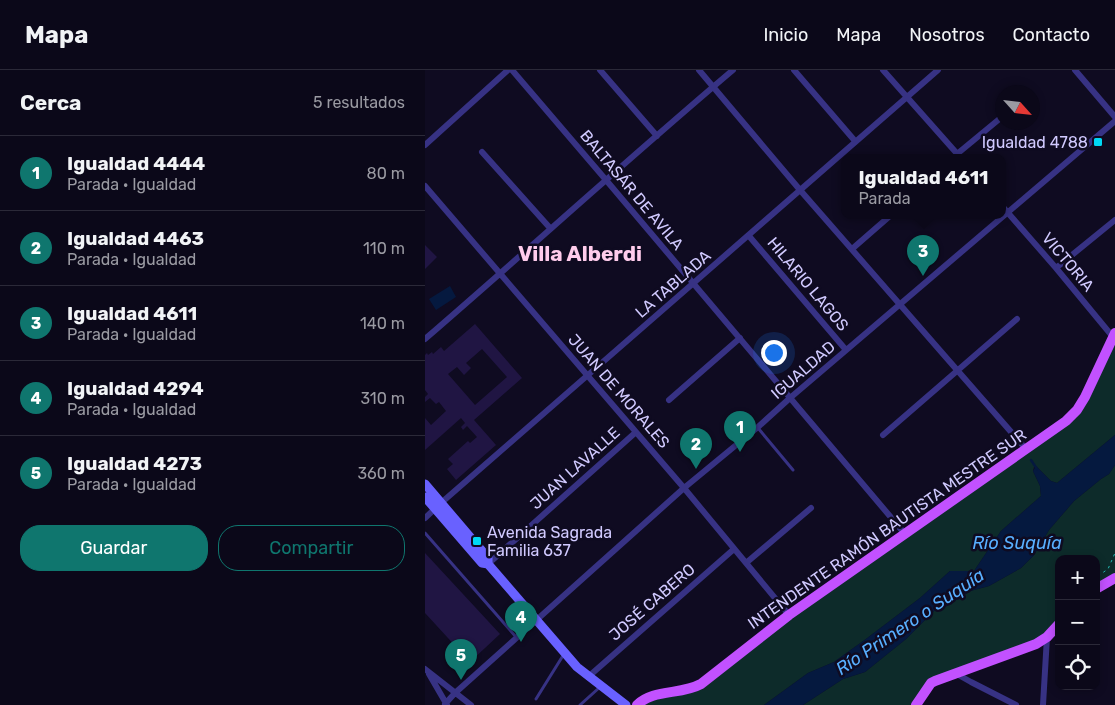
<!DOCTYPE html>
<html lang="es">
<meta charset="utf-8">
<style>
:root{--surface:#0b0819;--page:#141122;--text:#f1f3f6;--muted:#9a9aa2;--line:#2b2938;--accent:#0f766e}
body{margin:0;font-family:Rubik,sans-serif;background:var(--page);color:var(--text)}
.controls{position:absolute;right:15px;bottom:15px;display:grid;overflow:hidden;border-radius:10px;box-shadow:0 2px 8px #0003}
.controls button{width:45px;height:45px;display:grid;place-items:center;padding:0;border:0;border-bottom:1px solid var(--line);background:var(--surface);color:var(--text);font:25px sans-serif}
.compass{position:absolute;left:570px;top:15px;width:45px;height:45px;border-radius:50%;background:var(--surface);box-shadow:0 2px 8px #0003;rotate:117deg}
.you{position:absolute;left:348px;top:282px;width:18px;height:18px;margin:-12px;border:4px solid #fff;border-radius:50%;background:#1a73e8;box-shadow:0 0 0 8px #1a73e833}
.badge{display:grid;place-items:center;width:32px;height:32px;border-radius:50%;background:var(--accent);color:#fff;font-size:16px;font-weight:700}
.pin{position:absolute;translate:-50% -41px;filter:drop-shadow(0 1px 2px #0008)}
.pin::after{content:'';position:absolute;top:26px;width:18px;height:15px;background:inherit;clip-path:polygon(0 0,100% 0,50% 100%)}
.popup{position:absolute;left:416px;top:84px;width:165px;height:65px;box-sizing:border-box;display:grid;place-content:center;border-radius:10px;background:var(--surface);filter:drop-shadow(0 1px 4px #0005);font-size:16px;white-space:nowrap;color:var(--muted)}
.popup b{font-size:19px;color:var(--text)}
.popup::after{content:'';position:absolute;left:50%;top:100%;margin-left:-10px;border:10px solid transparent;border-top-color:var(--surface)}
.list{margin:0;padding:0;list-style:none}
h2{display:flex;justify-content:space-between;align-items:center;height:65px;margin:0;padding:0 20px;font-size:21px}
h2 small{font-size:16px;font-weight:400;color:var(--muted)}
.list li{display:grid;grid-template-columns:32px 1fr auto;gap:15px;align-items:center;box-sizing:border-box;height:75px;padding:0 20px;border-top:1px solid var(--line)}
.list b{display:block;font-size:19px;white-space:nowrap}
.list p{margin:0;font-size:16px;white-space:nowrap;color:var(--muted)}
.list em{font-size:16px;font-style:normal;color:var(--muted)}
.actions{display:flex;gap:10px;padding:15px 20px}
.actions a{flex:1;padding:11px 0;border:1px solid var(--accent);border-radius:20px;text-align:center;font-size:18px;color:var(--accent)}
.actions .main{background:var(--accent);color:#fff}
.icon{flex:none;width:28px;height:28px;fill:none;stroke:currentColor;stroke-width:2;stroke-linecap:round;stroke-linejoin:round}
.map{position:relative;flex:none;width:690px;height:635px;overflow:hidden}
header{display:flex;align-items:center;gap:30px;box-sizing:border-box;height:70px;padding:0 25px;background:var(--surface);border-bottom:1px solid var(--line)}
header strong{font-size:24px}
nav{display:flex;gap:28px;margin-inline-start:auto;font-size:18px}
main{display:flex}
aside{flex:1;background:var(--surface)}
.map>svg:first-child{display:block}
</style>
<header>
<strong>Mapa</strong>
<nav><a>Inicio</a><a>Mapa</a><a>Nosotros</a><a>Contacto</a></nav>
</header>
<main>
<aside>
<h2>Cerca<small>5 resultados</small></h2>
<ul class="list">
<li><span class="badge">1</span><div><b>Igualdad 4444</b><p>Parada · Igualdad</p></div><em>80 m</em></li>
<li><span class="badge">2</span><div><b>Igualdad 4463</b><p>Parada · Igualdad</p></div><em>110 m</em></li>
<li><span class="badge">3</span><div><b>Igualdad 4611</b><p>Parada · Igualdad</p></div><em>140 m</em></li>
<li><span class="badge">4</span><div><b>Igualdad 4294</b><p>Parada · Igualdad</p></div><em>310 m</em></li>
<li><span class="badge">5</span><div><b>Igualdad 4273</b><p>Parada · Igualdad</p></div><em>360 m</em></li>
</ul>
<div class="actions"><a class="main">Guardar</a><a>Compartir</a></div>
</aside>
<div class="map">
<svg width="690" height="635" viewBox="0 0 690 635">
<rect width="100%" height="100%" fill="#0f0b21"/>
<path fill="#0d2b2a" d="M690,263V365L632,413L626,411L611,396L609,397L608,401L615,416L616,426L576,461L549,501H525L495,528L441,569L409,592L383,603L339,635H212L261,620L652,340Z
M690,395V508L671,519V489H634V554L622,567L510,611L491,635H378L418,609L440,602L481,569L510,540L517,539L545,521L564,516L596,498L609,485L624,460L649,431L676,409L684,404Z"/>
<path fill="#05193f" d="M25,216L31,227L11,240L4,229Z
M690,365V395L684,404L676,409L649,431L624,460L609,485L596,498L564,516L545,521L517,539L510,540L481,569L440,602L418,609L378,635H339L383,603L409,592L441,569L495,528L525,501H549L576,461L616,426L615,416L608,401L611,396L626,411L632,413Z"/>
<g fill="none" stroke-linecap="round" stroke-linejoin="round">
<path stroke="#05193f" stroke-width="2.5" d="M606,390L612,399"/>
</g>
<path fill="#201543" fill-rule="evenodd" d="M0,175L12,187L0,199Z
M50,254L97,308L49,350L71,375L31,410L22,399L28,394L23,389L43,371L45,373L52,367L42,356L38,360L36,357L40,353L36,348L0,380V348L6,355L21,341L14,332L11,334L5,328L0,332V327L3,324L0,320V285L2,283L3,285L7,282L8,284L16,277L19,281ZM57,279L82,307L50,335L23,304L32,297L39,305L46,298L41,293Z
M0,483L75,564L45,592L0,543Z"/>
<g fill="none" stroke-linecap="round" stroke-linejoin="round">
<path stroke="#23bab4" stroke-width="1" stroke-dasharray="2.5 4" stroke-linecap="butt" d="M673,506L683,499L690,483"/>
<path stroke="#373284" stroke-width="3" d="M333,358L368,400
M0,463L92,568
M111,629L139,584
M155,635L175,617"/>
<path stroke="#373284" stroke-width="6" d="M87,0L181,110L480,464
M175,0L232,66
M274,0L375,120L601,379
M369,0L430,71
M458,0L535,87
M650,0L690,47
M0,75L83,0
M57,82L125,158
M532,84L578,46
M0,116L259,418L364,545
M577,136L631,198L688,267
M324,166L421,280
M427,179L466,145
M631,198L690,150
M0,269C103,180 204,88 308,0
M244,330L315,268
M458,365L592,249
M0,448L16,433L513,0
M321,493L386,438
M63,494L211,362
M0,599L46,635
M530,603L546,612L591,635
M4,604L22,635
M163,607L309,479
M20,634L30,623L259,418L333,357L365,328L690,51
M618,635L622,567"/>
<path stroke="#6961ff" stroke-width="9" d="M0,414L63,488V494
M0,427L57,493L63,494L152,597L201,635"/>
<path stroke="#c251ff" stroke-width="10" d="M671,519L690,508
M212,635C228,619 256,625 276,614L364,545L641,351L652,340L660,327L690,263
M491,635L506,613L510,611L611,574L622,567L634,554"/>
</g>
<g fill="#00d8f5" stroke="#0f0b21" stroke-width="2">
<rect x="668" y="67" width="10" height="10" rx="2.5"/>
<rect x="47" y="466" width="10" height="10" rx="2.5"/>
</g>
<g text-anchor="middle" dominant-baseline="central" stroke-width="5" stroke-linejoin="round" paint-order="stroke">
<g font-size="16" fill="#d1caff" stroke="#0f0b21" text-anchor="end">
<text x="663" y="72">Igualdad 4788</text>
<text x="62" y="462" text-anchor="start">Avenida Sagrada<tspan x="62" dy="18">Familia 637</tspan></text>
</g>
<g font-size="16" fill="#d1caff" stroke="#0f0b21">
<text transform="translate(207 120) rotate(50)">BALTASÁR DE AVILA</text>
<text transform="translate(643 192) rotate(50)">VICTORIA</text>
<text transform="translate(248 214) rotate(-41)">LA TABLADA</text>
<text transform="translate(383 214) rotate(50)">HILARIO LAGOS</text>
<text transform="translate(378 300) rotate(-41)">IGUALDAD</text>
<text transform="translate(194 321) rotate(49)">JUAN DE MORALES</text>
<text transform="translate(150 398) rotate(-42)">JUAN LAVALLE</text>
<text transform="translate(462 459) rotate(-35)">INTENDENTE RAMÓN BAUTISTA MESTRE SUR</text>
<text transform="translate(227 532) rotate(-41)">JOSÉ CABERO</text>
</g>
<g font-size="18" font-style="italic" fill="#58afff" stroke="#0f0b21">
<text x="592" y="473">Río Suquía</text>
<text transform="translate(485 552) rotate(-34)">Río Primero o Suquía</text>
</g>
<g font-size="21" font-weight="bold" fill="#ffccec" stroke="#0f0b21">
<text x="155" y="183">Villa Alberdi</text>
</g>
</g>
</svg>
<div class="controls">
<button>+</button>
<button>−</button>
<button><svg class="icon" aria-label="locate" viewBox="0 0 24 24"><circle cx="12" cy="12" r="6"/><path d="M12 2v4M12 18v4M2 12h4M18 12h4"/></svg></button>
</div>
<svg class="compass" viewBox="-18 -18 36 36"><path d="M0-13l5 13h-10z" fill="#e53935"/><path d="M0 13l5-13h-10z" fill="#9a9aa2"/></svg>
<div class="you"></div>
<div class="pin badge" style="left:315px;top:382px">1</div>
<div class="pin badge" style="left:271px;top:399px">2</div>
<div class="pin badge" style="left:498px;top:206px">3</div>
<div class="popup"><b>Igualdad 4611</b>Parada</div>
<div class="pin badge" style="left:96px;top:572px">4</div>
<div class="pin badge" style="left:36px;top:610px">5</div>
</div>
</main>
